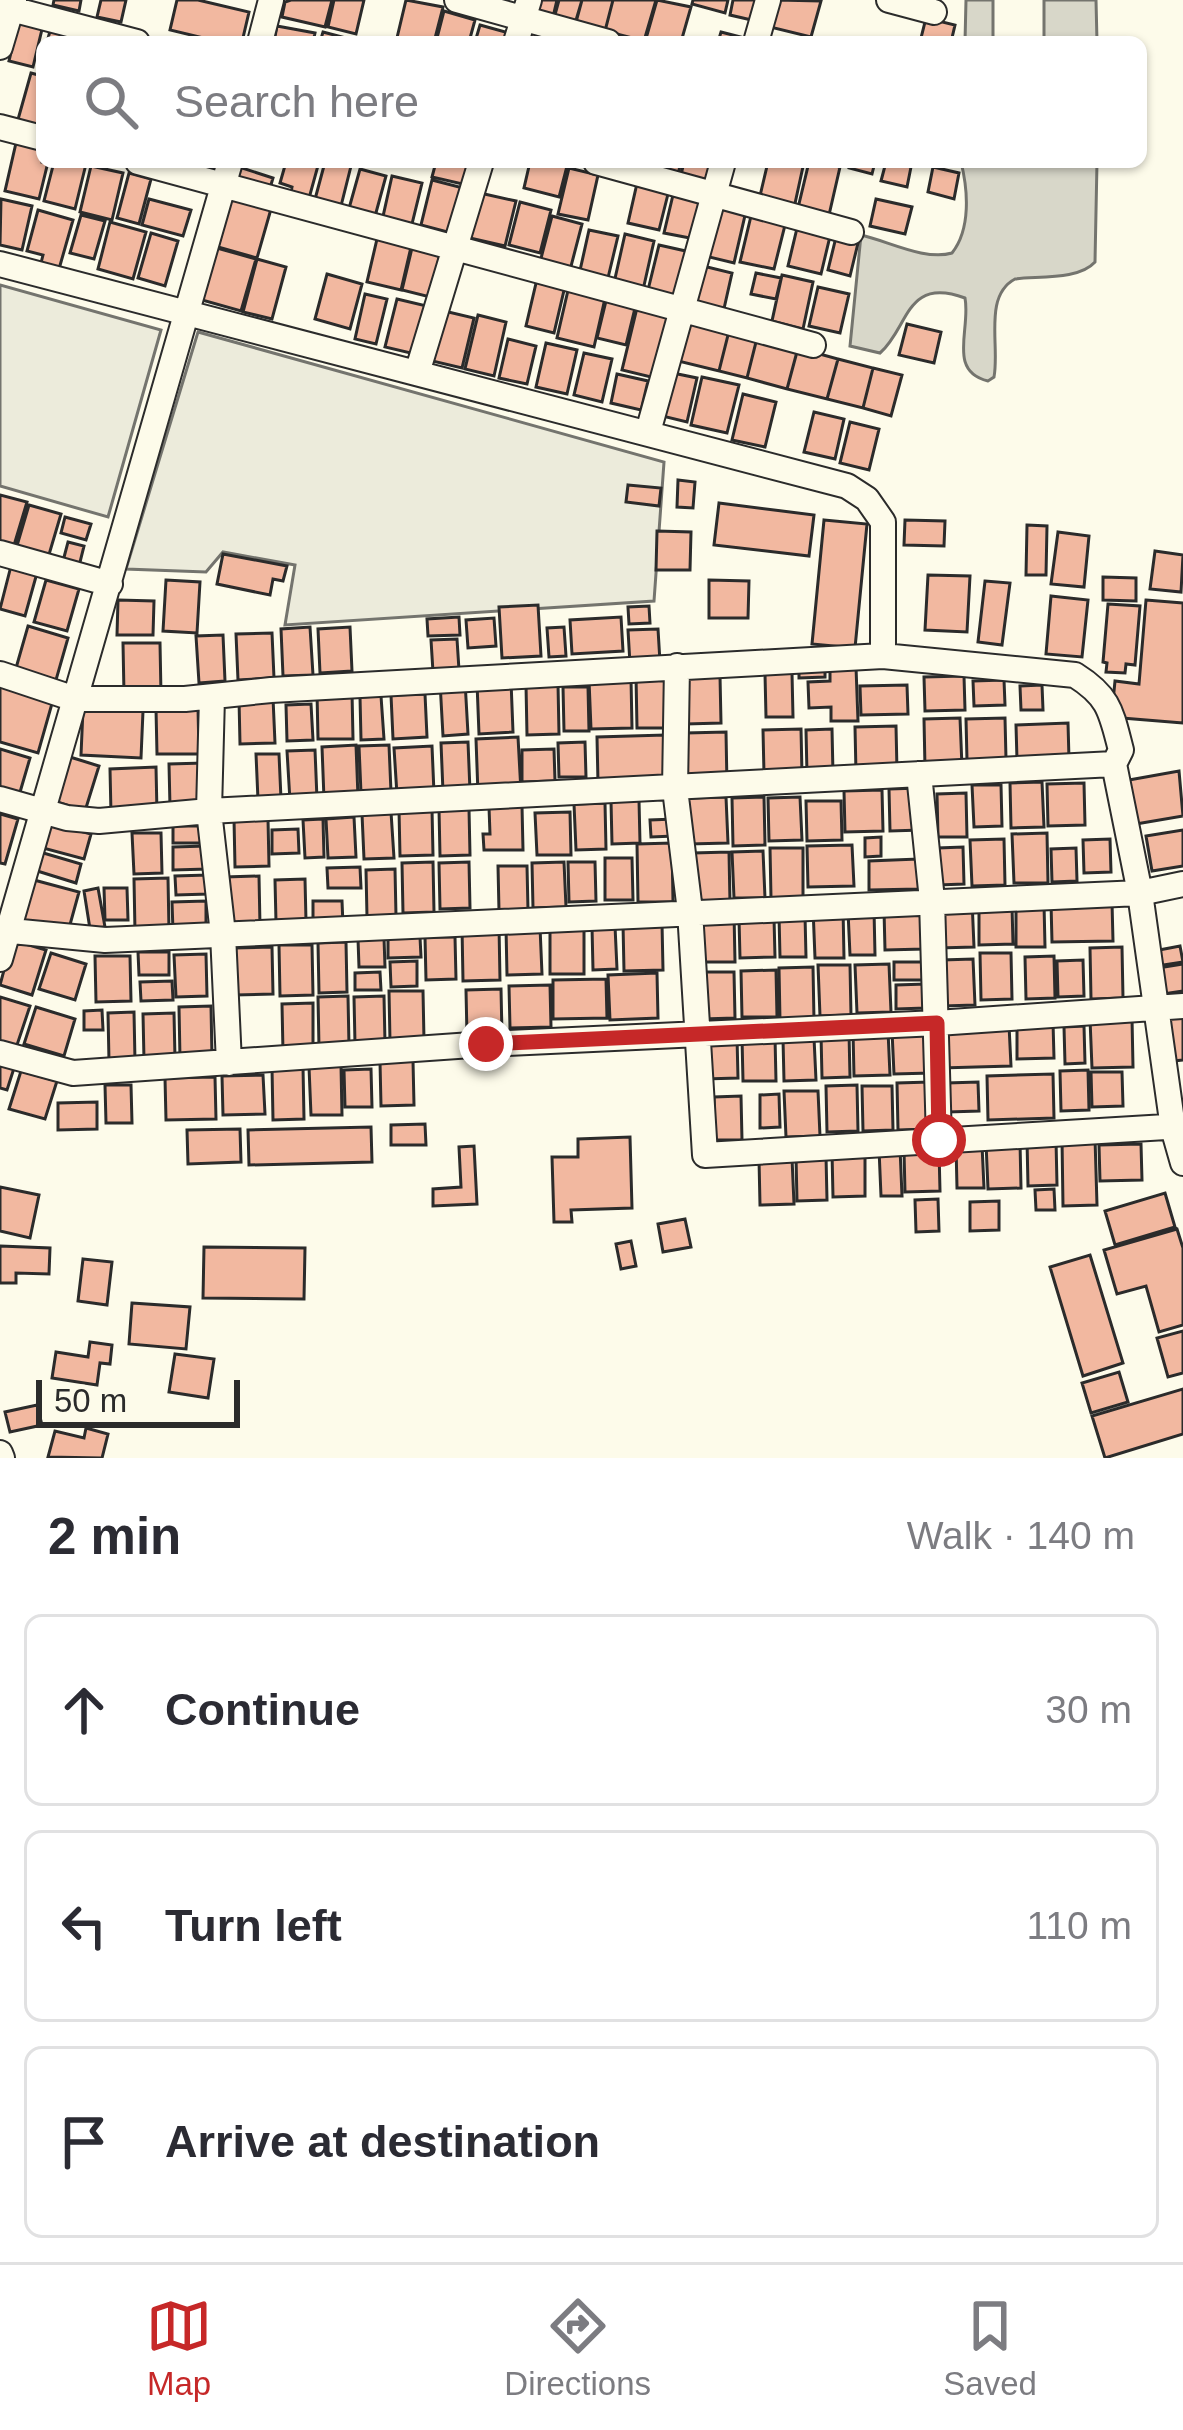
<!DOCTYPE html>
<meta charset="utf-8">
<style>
:root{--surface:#fff;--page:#f2f2f3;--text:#2b2b33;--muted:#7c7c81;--line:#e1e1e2;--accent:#c62828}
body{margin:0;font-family:Helvetica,sans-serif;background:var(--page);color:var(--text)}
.scale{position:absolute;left:36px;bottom:30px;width:204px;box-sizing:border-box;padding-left:12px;border:6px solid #2b2b2b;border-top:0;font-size:33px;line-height:42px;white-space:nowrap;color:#2b2b2b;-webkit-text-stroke:9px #fdfbea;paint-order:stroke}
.stop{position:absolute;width:36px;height:36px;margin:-27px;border:9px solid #c62828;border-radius:50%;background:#fff}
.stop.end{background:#c62828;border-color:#fff;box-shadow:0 3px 12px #0008}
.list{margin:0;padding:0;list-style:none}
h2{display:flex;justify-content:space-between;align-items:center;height:156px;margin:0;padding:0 48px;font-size:51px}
h2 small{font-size:39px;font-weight:400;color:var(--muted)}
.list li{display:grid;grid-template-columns:78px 1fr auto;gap:36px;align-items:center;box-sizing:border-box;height:192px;margin:0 24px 24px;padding:0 24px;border:3px solid var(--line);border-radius:18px}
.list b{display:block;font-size:45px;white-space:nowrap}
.list em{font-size:39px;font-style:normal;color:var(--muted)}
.icon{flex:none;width:66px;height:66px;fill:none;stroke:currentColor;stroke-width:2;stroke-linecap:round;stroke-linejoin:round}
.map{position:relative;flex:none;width:1183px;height:1458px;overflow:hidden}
.search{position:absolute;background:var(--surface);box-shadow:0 3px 9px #0004;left:36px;right:36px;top:36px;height:132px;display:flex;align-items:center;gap:30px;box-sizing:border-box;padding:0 42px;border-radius:18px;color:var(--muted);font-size:45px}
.sheet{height:804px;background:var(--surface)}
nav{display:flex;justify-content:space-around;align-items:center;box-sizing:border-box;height:168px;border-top:3px solid var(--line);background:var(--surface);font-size:33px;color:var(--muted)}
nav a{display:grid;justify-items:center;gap:6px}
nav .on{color:var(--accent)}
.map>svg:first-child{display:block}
</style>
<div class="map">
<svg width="1183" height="1458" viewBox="0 0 1183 1458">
<rect width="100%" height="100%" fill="#fdfbea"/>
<path fill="#ecebdb" stroke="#74746e" stroke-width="3" d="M0,285L161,330L108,517L0,486Z
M198,332L664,462L654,601L285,625L295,565L223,552L206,572L126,569Z"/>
<path fill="#d8d7c9" stroke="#74746e" stroke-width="3" d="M966,0H993V42H965Z
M1044,0H1096L1097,42H1044Z
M961,162H1097L1095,262C1079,280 1039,276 1015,279C983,296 1000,346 994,377L988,381C947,371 971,329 965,298C905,276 909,328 880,353L850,346L861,235C888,241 925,261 952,253C971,229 968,190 961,162Z"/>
<path fill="#f2b8a0" stroke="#2b2b2b" stroke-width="3" d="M54,0H81L79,11L53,5Z
M101,0H126L121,22L97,17Z
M177,0H198L249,12L242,42H220L170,30Z
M291,0H332L325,27L282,17L285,2Z
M334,0H364L356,34L328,27Z
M406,0L443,7L434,42H396Z
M535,0H557L552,21L531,15Z
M559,0H582L574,27L553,22Z
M582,0H613L605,31L576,22Z
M613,0H656L644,41L605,31Z
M657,0L691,7L681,42H645Z
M693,0H728L725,13L692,4Z
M733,0H765L760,22L730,15Z
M777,0L821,1L811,37L770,27Z
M444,11L475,20L469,42H436Z
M926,18L955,25L951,42H920Z
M19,19L43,25L33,67L9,61Z
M52,24L82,33L79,42H47Z
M480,25L509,33L506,42H475Z
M277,26L315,33L313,42H274Z
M524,27L563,36L561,42H520Z
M323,32L353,40V42H320Z
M721,32L752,40V42H718Z
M31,73L42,76V130L17,123Z
M16,143L42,149V162H48L39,199L5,191Z
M54,162L86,164L75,209L44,201Z
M286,162H319L308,202L290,197L292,187L280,183Z
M325,162L351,166L340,210L314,203Z
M436,162H477L471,186L432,177Z
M530,162H568L559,197L524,188Z
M651,162H681L678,174L648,172Z
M684,162H716L711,183L681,175Z
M768,162H804L794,208L759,200Z
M809,162L840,167L829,215L798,208Z
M850,162H875L872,174L849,168Z
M886,162L911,167L907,187L881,181Z
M233,165L273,178L268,195L228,182Z
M91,166L123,173L112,220L80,212Z
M933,167L959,173L954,199L928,192Z
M569,168L598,175L588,220L558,214Z
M360,169L386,176L374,220L348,212Z
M129,173L151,179L139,224L117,218Z
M392,176L422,183L411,228L382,221Z
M638,179L670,186L659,230L628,223Z
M432,180L467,189L455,234L421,225Z
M480,193L516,201L505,246L470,238Z
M673,195L704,202L695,239L664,233Z
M231,198L271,209L257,258L218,247Z
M1,199L32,206L22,250L0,245Z
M149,199L191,210L183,236L142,225Z
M876,199L912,207L905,234L870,226Z
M520,202L551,210L540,253L509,245Z
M713,203L746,211L734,263L701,255Z
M38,210L73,220L59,269L41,263L43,255L27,251Z
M81,215L105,221L94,259L70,253Z
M552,216L582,224L569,274L539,266Z
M751,216L785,225L774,269L740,262Z
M110,222L146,232L133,279L98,269Z
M798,224L831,232L821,274L788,266Z
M589,230L618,236L607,282L579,275Z
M151,233L178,241L165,286L138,278Z
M837,233L859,239L850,276L828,270Z
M625,234L654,241L643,290L614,283Z
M377,239L411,247L401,290L367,282Z
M659,245L690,252L680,297L648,290Z
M217,248L256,259L241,311L202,300Z
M412,248L440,254L430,297L402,290Z
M257,259L286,267L272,319L243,312Z
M699,265L732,273L723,313L689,305Z
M756,273L781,278L776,299L751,294Z
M327,274L362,284L350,329L315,319Z
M782,275L813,282L803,329L772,321Z
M537,279L565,286L554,333L526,326Z
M569,286L606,294L594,347L557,338Z
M818,287L849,294L840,333L809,326Z
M365,294L387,299L376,344L355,339Z
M397,299L431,307L419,355L385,347Z
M606,301L635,308L626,345L597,338Z
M637,308L669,316L655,378L622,370Z
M440,310L474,318L462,368L428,360Z
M478,315L506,322L494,376L465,369Z
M688,320L729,331L719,371L678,361Z
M907,324L941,332L934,363L899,355Z
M729,331L757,338L747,378L719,371Z
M757,338L798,348L787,389L747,378Z
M508,339L536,346L527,384L499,378Z
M546,343L577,350L567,394L536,387Z
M798,348L838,359L827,399L787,389Z
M584,353L612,359L602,402L574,395Z
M838,359L873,368L863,408L827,399Z
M873,368L902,375L891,416L863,408Z
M668,372L697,378L687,422L658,415Z
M617,374L648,381L641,410L611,403Z
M702,377L739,385L727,433L691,425Z
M743,394L776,402L765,447L732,440Z
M814,412L844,419L835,459L804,452Z
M850,422L879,429L869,470L840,463Z
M678,480L695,482L693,508L677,507Z
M628,485L661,488L659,506L626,502Z
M0,495L27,502L12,552L0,548Z
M719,503L814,515L809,556L714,545Z
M29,505L61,514L48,558L16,549Z
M65,517L91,524L86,540L61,533Z
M824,520L867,524L855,648L812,644Z
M905,520L945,521L944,546L904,545Z
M1027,525L1047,526L1046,575H1026Z
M657,531L691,532L690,570H656Z
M1058,532L1089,536L1084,587L1051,584Z
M68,542L84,546L79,566L63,561Z
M1155,551L1183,555L1181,592L1150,589Z
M223,554L287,566L283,581L273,579L270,595L217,584Z
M11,566L37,573L25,616L0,609Z
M928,575L970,576L967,632L925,630Z
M1103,577L1136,578V601L1103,600Z
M46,580L79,589L67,631L34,622Z
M166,580L200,582L197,633L163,631Z
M709,580L749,581L748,618H709Z
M985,581L1010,583L1002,645L978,642Z
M1051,596L1088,600L1082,657L1046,654Z
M118,600L154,601L153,635H117Z
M1146,600L1183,603V723L1122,718L1112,711L1115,681L1139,684Z
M1108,604L1140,606L1135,665L1126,664L1125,673L1106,672L1107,663L1103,662Z
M538,605L541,656L502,658L499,607Z
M649,606L650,623L629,624L628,607Z
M459,617L460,635L428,636L427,619Z
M621,617L623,651L572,654L570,620Z
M494,618L496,646L468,648L466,620Z
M28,626L68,638L56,680L16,668Z
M310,627L313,675L283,676L281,629Z
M350,627L352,671L320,673L318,629Z
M564,627L566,656L549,657L547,628Z
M658,629L660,662L630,664L628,630Z
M272,633L274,678L238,680L236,634Z
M223,635L225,681L199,683L196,636Z
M457,639L459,670L433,672L431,640Z
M123,643H160L161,694H124Z
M799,664H825V677L799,678Z
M856,667L858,721H831V707L809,708L808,682L830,681V668Z
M792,673L793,717H766L765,674Z
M666,675L667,728H637L636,676Z
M720,676L721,723L686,724L685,677Z
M964,676L965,710L925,711L924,677Z
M631,679L632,728L591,729L589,680Z
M1004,680L1005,705L974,706L973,681Z
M465,681L468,734L443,736L440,682Z
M511,681L513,732L479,734L477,683Z
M558,684L559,734L527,735L526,685Z
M0,685L53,700L38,753L0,742Z
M907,685L908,714L861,715L860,686Z
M1042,685L1043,710H1021L1020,686Z
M563,687H588L589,731H564Z
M352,692L353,739H318L317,693Z
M425,694L427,737L393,739L391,695Z
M381,696L384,739L361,740L360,697Z
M273,698L275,743L240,744L239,699Z
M311,704L313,740L287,741L286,705Z
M198,708L199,754H157L156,709Z
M83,709L143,711L141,758L81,755Z
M960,718L962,767L925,768L924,719Z
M1005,718L1006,759L967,760L966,719Z
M1068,723L1069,759L1017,760L1016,725Z
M896,726L897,771L856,773L855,727Z
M801,729L802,774H764L763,730Z
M832,729L833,774H807L806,730Z
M726,732L727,785L688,786L686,733Z
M665,735L667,781L598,783L597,737Z
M518,737L521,792L478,794L476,739Z
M468,742L470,791L443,792L441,743Z
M585,742L586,777H559L558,743Z
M356,745L358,797L324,799L322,747Z
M389,745L391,792L361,793L359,746Z
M432,746L434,793L397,795L394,748Z
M0,749L30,758L18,799L0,793Z
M554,749L555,781L522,782V750Z
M315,750L317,799L290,801L287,751Z
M256,754H279L281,799L258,800Z
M70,757L99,766L85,811L57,802Z
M204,763L205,806L170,807L169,764Z
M156,767L157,813L111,814L110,769Z
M1179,771L1183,816L1136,824L1129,780Z
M1042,782L1044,827L1011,828L1010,783Z
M1084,783L1085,825L1048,826L1047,784Z
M972,785H1001L1002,826L974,827Z
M920,788L921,830L890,831L889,789Z
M882,790L883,831L845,832L844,791Z
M966,793L967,837H938L937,794Z
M726,797L728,843L689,844L688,798Z
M764,797L765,845L733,846L732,798Z
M800,797L802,840L769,841L768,798Z
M639,800L640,843L612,844L611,801Z
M806,801H841L842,840L807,841Z
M605,803L606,849L576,850L574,804Z
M522,806L523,850H484L483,834H490L489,807Z
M432,809L433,855L400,856L399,810Z
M439,809H469L470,855L440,856Z
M391,812L394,858L364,859L362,814Z
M570,812L571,855H537L535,813Z
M0,814L18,819L5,864L0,863Z
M354,817L356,857L328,858L326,819Z
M234,819H268L269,866L235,867Z
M323,819L324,857L305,858L303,820Z
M674,819V836L651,837L650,820Z
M50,823L91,834L84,859L43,848Z
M173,826H206L207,843H173Z
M298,829L299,853L272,854V830Z
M1183,830V866L1152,871L1146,836Z
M132,833H161L162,873L134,874Z
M1047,833L1048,883H1014L1012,834Z
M881,837V856L865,857V838Z
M1004,839L1005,885L972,886L970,840Z
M1110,839L1111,872L1084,873L1083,840Z
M672,843L673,902H638L637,844Z
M852,845L854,886L808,887L807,846Z
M207,846L208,869L173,870V847Z
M963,847L964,884L938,885V848Z
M770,848H803V897L771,898Z
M1076,848L1077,881L1052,882L1051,849Z
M763,851L765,898H734L732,852Z
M40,852L81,864L76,883L34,870Z
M729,852L730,903L694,904L693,853Z
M605,858H632L633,900H605Z
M918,859L919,889L869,890V861Z
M433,862L434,912L403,913L402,863Z
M469,862L470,908L440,909L439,863Z
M564,862L566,907L533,908L532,863Z
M568,862H595L596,901L569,902Z
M498,866H527L528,910L499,911Z
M360,867L361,888H328L327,868Z
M395,869L396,916L367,917L366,870Z
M208,875V894L176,895L175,876Z
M259,876L260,926L226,927L225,877Z
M168,878L169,931L135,932L134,879Z
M305,879L306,921L276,922L275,880Z
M34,880L79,892L68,932L23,920Z
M98,888L105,927L90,929L84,891Z
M104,888H127L128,920H105Z
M972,900L974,947L938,948L937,901Z
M206,901V930L173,931L172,902Z
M313,901H342L343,925H313Z
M1112,902L1113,941L1052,942L1051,903Z
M1016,904H1044L1045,947H1016Z
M1012,906L1013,944L979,945V907Z
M813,908H843L844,958H815Z
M923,909L924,949L885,950L884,910Z
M874,910L875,955H850L848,911Z
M734,913L735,962H694L693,914Z
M779,915H805L806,957H780Z
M774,918L775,957L740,958L739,919Z
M662,923L663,970L624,971L623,924Z
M499,926L500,980L463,981L462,927Z
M615,926L617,969L593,970L592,927Z
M540,927L542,974L507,975L506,928Z
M550,929H584V974H550Z
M420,937L421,957L388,958V938Z
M425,937H455L456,979L426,980Z
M384,938L385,967H359L358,939Z
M12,940L46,950L32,995L0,985Z
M346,942L347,992L319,993L318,943Z
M279,945H312L313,995L280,996Z
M1180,946L1183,962L1157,966L1154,951Z
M272,947L273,994L235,995L234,948Z
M1122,947L1123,998L1091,999L1090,948Z
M138,952H169V975H139Z
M51,953L86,964L75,1000L39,989Z
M980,953H1011L1012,999L981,1000Z
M206,954L207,996L176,997L174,955Z
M95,956H130L131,1001L96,1002Z
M1054,956L1055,998L1026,999L1025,957Z
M973,959L975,1005L943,1006L942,960Z
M1083,960L1084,996L1058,997L1057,961Z
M417,961V986L391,987L390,962Z
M894,962H922L923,980H894Z
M889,964L891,1012L857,1013L855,965Z
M1183,964V991L1163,994L1158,968Z
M818,965H850L851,1015L820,1016Z
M813,967L814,1020H780L779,968Z
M776,970L777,1017H742L741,971Z
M380,972L381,990H355V973Z
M701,972H734L735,1018L702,1019Z
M657,973L658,1018L610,1020L608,975Z
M606,979L607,1018L553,1019V980Z
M172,981L173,1000L141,1001L140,982Z
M926,984V1008L896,1009V985Z
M550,985L551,1027L510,1028L509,986Z
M501,989L502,1035L467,1036L466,990Z
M389,991H423L424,1040L390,1041Z
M348,996L349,1046L319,1047L318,997Z
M384,996L385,1043L355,1044L354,997Z
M0,997L30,1006L16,1048L0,1043Z
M313,1003V1051L283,1052L282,1004Z
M211,1006L212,1057L180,1058L179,1007Z
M36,1007L75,1019L64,1056L24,1044Z
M102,1010L103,1030H84V1011Z
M134,1012L135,1061H109L108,1013Z
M1183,1012V1060L1173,1061L1165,1015Z
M174,1013L175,1059L144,1060L143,1014Z
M1132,1018L1133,1067L1092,1068L1090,1019Z
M1053,1022L1054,1058L1017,1059V1023Z
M1009,1025L1011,1066L941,1068L940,1027Z
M1084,1026L1085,1063L1065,1064L1064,1027Z
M930,1030L931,1073L894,1074L892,1031Z
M888,1031L890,1075L854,1076L853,1032Z
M849,1033L850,1077L822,1078L821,1034Z
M737,1037L738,1078L704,1079L703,1038Z
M775,1037L776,1081H743L742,1038Z
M814,1038L816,1080L784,1081L783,1039Z
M0,1057L16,1062L7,1090L0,1088Z
M413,1061L414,1105L381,1106L380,1062Z
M341,1066L342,1115H311L309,1067Z
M303,1067L304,1119L273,1120L272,1068Z
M371,1069L372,1107H345L344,1070Z
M1088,1070L1089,1110L1061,1111L1060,1071Z
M21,1071L57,1081L45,1119L9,1109Z
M1091,1072H1122L1123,1106L1092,1107Z
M1053,1074L1054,1118L988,1120L987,1076Z
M263,1075L265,1114L223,1115L222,1076Z
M215,1077L216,1119L166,1120L165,1078Z
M930,1082L931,1129L898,1130L897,1083Z
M978,1082L979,1111L948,1112L947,1083Z
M105,1085H131L132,1123H106Z
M857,1085L858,1131L827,1132L826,1086Z
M862,1086H892L893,1130L863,1131Z
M784,1091H818L820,1136L786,1137Z
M779,1094L780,1127L760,1128V1095Z
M741,1096L742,1140H715L714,1097Z
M97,1102V1129L58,1130V1103Z
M425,1124L426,1145H391V1125Z
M371,1127L372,1162L249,1165L248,1130Z
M240,1129L241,1162L188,1164L187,1130Z
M630,1137L632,1208L571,1210L572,1222H554L552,1157H578V1139Z
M1095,1138L1097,1205L1063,1206L1062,1139Z
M1027,1140H1056L1057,1185L1028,1186Z
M1020,1142L1021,1188L988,1189L986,1143Z
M1141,1144L1142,1180L1100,1181L1099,1145Z
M956,1145H982L984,1188H957Z
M474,1146L477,1204L433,1206V1189L461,1187L459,1147Z
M900,1148L902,1196H881L879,1149Z
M939,1150L940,1191L905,1192L904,1151Z
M865,1151V1196L833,1197L832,1152Z
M826,1156L827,1200L797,1201L796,1157Z
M792,1158L794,1204L760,1205L759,1159Z
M0,1187L39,1195L30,1238L0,1231Z
M1054,1189L1055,1210H1036L1035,1190Z
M1165,1193L1175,1227L1115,1245L1105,1211Z
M938,1199L939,1231L916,1232L915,1200Z
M999,1201V1230L970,1231V1202Z
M685,1219L691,1247L663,1252L658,1224Z
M1177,1229L1183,1248V1325L1159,1332L1146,1286L1117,1294L1104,1250Z
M631,1241L636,1266L621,1269L616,1244Z
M0,1246L50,1248L49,1274L16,1273V1283H0Z
M204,1247L305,1248L304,1299L203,1298Z
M1090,1255L1123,1363L1083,1376L1050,1267Z
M83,1259L112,1262L107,1305L78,1301Z
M132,1303L190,1307L186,1349L129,1344Z
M1183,1331V1373L1168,1377L1157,1338Z
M90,1342L112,1345L110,1364L100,1363L97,1385L52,1378L56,1352L88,1357Z
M175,1354L214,1359L208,1398L169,1392Z
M1119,1372L1128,1402L1091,1413L1082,1383Z
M1183,1389V1434L1105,1458L1092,1416Z
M37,1405L42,1425L10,1432L5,1412Z
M86,1428L108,1434L102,1458L48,1457L55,1431L84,1438Z"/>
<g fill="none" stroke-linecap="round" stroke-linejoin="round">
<g stroke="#2b2b2b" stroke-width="28">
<path id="street" d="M457,0L608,42
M889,0L934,12
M0,6L137,42
M260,42L271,0
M516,42L529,0
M756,42L768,0
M0,47L14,0
M0,127L42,138
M138,162L813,345
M596,162L851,232
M0,264L847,486L867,499L883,522V656L1075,675C1110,697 1111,712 1121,750L1114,764L1140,893L1173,1128L1183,1163
M417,373L481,162
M648,432L723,162
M0,553L110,584
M677,666L675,789L690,911L705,1155L1183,1126
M0,674L75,699H185L271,690L883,656
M212,697L209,811L223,934L229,1063
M919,774L932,900L939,1140
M0,799L67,818L99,821L209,811L1114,764
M0,930L105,940L1140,893L1183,884
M0,959L230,162
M0,1053L73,1073L486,1044L937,1023L1183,1006
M0,1453L2,1458"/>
</g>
<use href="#street" stroke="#fdfbea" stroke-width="24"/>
</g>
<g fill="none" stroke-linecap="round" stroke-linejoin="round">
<path stroke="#c62828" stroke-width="15" d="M486,1044L937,1023L939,1140"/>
</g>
</svg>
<div class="scale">50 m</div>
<div class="stop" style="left:939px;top:1140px"></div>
<div class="stop end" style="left:486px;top:1044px"></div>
<div class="search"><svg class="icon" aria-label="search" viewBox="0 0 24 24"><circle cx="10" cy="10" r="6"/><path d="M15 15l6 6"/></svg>Search here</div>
</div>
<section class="sheet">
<h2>2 min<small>Walk · 140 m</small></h2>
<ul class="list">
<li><svg class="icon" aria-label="ahead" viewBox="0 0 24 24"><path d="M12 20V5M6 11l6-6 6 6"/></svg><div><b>Continue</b></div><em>30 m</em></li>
<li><svg class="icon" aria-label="left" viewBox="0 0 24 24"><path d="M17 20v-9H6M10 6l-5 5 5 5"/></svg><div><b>Turn left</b></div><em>110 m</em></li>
<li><svg class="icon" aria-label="arrive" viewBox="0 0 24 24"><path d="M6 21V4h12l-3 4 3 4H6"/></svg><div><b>Arrive at destination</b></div></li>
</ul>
</section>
<nav>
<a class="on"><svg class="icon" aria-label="map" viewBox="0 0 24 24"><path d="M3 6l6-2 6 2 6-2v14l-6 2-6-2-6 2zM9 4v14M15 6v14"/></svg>Map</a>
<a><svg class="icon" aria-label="directions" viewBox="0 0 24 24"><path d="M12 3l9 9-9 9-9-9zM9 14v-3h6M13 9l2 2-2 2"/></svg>Directions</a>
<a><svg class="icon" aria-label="saved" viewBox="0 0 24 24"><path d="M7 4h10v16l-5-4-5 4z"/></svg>Saved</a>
</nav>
